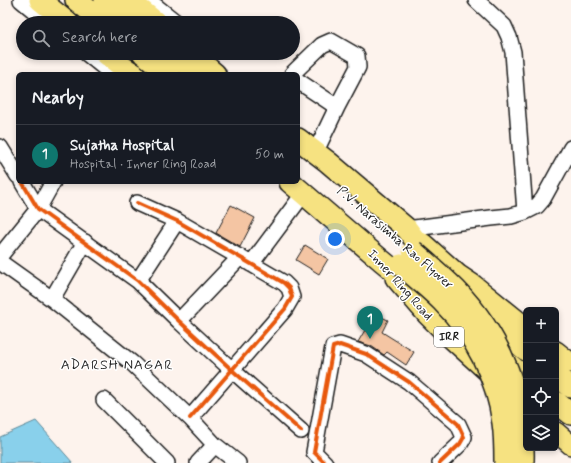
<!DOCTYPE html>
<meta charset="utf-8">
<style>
:root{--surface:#171b24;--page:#242831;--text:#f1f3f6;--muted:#9ea1a6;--line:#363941;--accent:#0f766e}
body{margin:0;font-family:Mynerve,sans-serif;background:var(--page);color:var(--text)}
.controls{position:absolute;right:12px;bottom:12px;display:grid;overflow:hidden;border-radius:6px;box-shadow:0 2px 6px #0003}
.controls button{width:36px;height:36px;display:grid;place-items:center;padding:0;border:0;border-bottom:1px solid var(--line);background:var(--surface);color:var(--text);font:20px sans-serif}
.you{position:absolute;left:335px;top:239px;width:14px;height:14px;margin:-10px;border:3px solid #fff;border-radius:50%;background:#1a73e8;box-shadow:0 0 0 6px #1a73e833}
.badge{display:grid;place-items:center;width:26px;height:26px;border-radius:50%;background:var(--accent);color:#fff;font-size:13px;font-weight:700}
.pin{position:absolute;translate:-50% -33px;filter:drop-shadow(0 1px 2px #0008)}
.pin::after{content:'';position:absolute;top:21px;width:14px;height:12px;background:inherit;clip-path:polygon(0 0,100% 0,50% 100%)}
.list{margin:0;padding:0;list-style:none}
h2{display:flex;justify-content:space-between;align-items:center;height:52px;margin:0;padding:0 16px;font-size:17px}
h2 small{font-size:13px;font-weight:400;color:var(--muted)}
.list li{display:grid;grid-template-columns:26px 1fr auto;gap:12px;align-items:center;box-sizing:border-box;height:60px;padding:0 16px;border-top:1px solid var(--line)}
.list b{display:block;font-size:15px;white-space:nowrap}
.list p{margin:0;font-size:13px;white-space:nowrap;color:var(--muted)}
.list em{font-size:13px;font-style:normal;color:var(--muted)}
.icon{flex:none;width:22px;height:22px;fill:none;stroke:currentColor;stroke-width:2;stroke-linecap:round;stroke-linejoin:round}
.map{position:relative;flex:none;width:571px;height:463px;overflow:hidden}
.search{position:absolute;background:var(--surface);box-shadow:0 2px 6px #0003;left:16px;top:16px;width:284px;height:44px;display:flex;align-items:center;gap:10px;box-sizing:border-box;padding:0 14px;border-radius:22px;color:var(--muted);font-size:15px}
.panel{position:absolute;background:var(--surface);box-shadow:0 2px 6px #0003;left:16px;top:72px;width:284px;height:112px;border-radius:6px}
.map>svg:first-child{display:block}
</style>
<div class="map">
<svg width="571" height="463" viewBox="0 0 571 463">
<rect width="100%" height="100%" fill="#fdf3ed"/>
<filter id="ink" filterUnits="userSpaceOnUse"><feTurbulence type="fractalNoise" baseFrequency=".025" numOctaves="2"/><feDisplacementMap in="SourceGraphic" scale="8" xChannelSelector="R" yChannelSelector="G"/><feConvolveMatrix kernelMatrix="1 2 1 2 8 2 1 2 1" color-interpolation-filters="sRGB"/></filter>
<g filter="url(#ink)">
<path fill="#89d0eb" stroke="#5d8898" d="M36,421L73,463H0V437Z"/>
<path fill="#f4c5a3" stroke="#1c1c1c" d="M231,205L255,218L240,247L216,233Z
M305,245L328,259L319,274L296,260Z
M375,314L388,320L382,332L414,352L406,365L387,352L384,355L371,346L358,342L365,330L367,331Z"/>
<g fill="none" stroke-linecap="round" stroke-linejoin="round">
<g stroke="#1c1c1c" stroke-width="18">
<path id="minor" d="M21,0L49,23
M148,0L177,23
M476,0L504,26L509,37L513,52L525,212
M86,53L112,74
M292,74L322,45L331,41L357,56L358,67L337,107L315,153
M298,81L337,107
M0,147L18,176
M22,182L38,209L138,281L179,321L232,370L301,431
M137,203L177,221L284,283L289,288L292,297L285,309L190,418
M407,229L491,218L511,216L525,212L537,206L543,199L571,148
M0,256L38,209L53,182
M0,262L52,299L132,363L190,418L215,445L238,463
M251,264L304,193
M138,281L177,221
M52,299L85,242
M179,321L240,257
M104,400L167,463
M198,463L215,445
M325,463L314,452L333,347L340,345L366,354L409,382L458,424L464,437L460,444L440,463"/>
</g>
<g stroke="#1c1c1c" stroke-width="22">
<path id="major" d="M423,243L459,275L474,285L526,327
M395,278L427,315L447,335L490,374
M556,351L571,363
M556,432L571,445"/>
</g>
<g stroke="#1c1c1c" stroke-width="24">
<path id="highway" d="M40,0L68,23
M76,0L105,23
M105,0L134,23
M129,0L157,23
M105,53L120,65L134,74
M143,53L169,74
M172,53L198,74
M193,53L209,69L215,74
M298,139L328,162L407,229L434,265
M290,182L381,260L414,287
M475,309L526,350
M497,354L526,378
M556,375L571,387
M556,402L571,414"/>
</g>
<use href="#minor" stroke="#fff" stroke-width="15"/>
<use href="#major" stroke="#f6e281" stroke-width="19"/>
<use href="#highway" stroke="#f6e281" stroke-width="21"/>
<g stroke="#1c1c1c" stroke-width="24" stroke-linecap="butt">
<path id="highway-bridge" d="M413,251C428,264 442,276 456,290C502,338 525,397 523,463
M401,265C415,277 429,288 442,301C475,334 497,377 503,423C505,436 505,450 505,463"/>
</g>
<use href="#highway-bridge" stroke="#f6e281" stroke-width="21"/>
<g stroke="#fff" stroke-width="6">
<path id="cycleway" d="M22,182L38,209L138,281L179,321L232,370L301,431
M137,203L177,221L284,283L289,288L292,297L285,309L190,418
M325,463L314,452L333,347L340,345L366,354L409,382L458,424L464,437L460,444L440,463"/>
</g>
<use href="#cycleway" stroke="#e8590c" stroke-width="4"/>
</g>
</g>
<g text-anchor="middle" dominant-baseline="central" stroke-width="3" stroke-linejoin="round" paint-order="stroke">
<rect fill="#fff" stroke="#606060" stroke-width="1" x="434" y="327" width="30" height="20" rx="3"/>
<g font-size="12" font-weight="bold" fill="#1c1c1c">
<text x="449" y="337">IRR</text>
</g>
<g font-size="13" fill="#1c1c1c" stroke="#fff">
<text transform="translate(395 238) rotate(41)">P.V. Narasimha Rao Flyover</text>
<text transform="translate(400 285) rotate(48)">Inner Ring Road</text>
</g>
<g font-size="14" letter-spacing="1" fill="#1c1c1c" stroke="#fff">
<text x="117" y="365">ADARSH NAGAR</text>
</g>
</g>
</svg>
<div class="controls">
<button>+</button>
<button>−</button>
<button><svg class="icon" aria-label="locate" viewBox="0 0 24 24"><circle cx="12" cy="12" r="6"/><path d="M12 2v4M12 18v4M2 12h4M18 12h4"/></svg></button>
<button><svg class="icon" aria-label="layers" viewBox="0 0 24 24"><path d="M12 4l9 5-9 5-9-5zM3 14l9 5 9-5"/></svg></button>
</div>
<div class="you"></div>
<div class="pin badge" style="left:370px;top:339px">1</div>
<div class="search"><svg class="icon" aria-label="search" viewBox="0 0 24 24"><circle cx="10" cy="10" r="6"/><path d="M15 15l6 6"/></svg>Search here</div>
<section class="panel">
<h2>Nearby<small></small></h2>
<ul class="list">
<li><span class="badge">1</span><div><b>Sujatha Hospital</b><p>Hospital · Inner Ring Road</p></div><em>50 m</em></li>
</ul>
</section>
</div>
